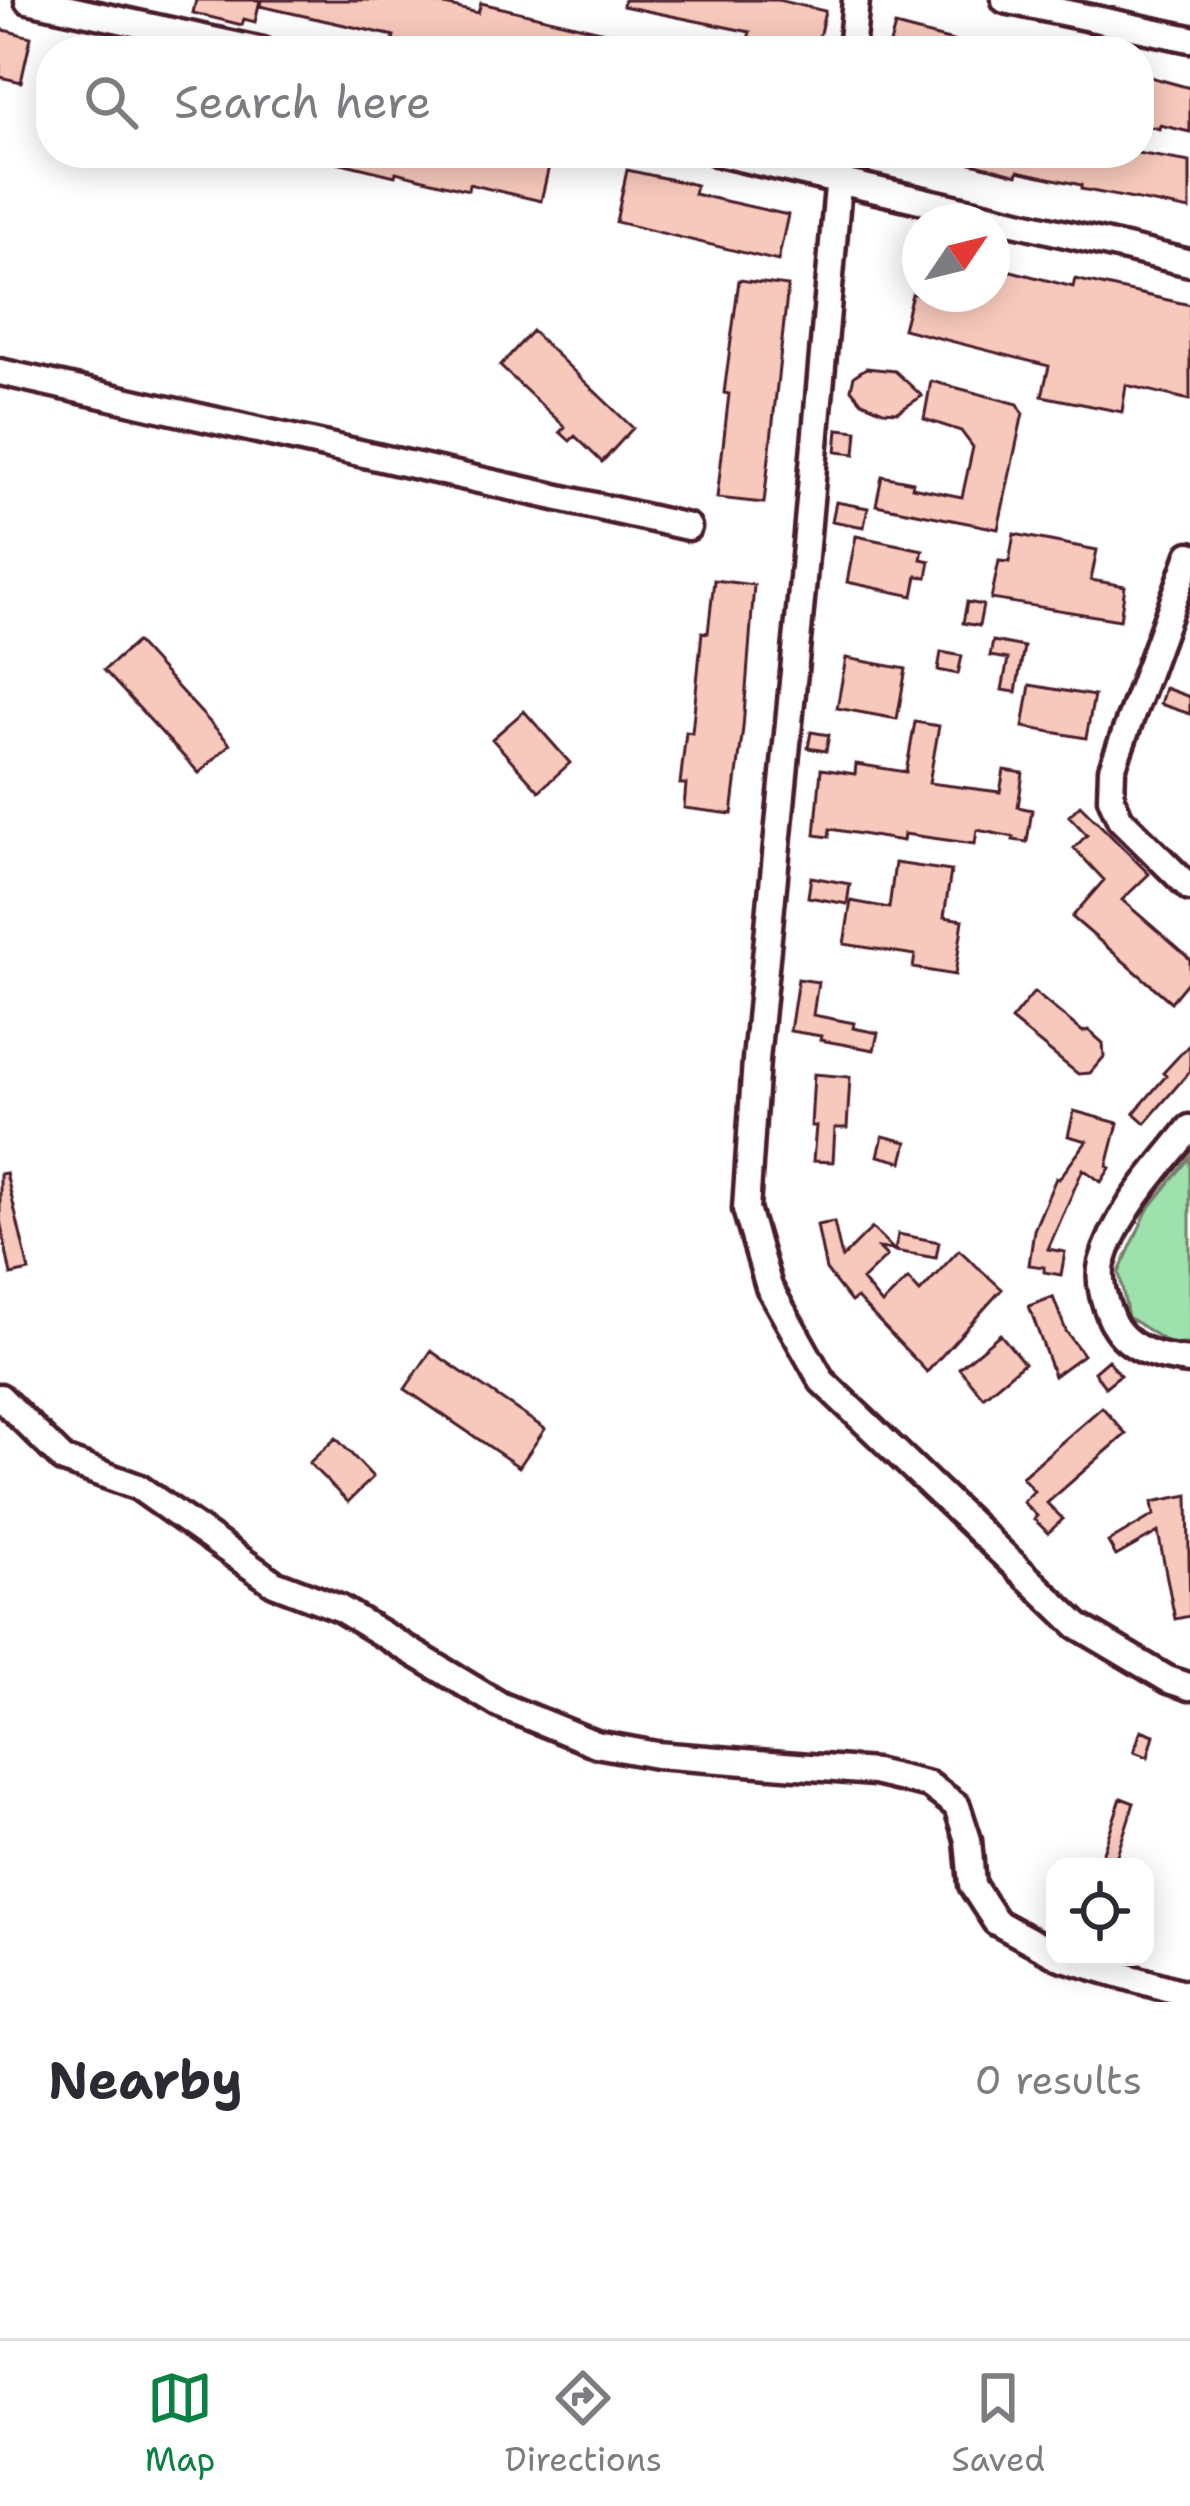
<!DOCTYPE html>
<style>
:root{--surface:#fff;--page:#f7f7f7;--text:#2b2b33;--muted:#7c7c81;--line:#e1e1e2;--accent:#0b8043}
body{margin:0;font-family:"Shantell Sans",sans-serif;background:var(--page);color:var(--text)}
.controls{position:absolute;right:36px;bottom:36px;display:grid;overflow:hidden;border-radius:24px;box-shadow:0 6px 30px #0003}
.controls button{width:108px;height:108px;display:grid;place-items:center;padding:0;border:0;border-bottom:3px solid var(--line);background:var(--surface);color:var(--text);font:60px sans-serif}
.compass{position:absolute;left:902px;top:204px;width:108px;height:108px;border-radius:50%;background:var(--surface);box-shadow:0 6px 30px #0003;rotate:55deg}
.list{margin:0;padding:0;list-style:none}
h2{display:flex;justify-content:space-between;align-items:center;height:156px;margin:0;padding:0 48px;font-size:51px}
h2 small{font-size:39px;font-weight:400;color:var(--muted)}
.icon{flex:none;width:66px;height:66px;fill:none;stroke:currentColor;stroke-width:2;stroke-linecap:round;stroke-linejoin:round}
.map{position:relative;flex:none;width:1190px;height:2002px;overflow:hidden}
.search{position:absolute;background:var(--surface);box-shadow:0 6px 30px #0003;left:36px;right:36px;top:36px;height:132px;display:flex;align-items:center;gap:30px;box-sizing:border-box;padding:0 42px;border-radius:48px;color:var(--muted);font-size:45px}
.sheet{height:336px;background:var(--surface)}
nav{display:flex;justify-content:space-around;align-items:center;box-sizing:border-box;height:168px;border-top:3px solid var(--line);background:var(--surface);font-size:33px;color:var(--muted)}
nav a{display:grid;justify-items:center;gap:6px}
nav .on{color:var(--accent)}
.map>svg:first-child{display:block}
</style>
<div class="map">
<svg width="1190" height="2002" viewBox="0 0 1190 2002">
<rect width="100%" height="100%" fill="#fff"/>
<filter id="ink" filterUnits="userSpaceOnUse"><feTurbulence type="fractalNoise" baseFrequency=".00833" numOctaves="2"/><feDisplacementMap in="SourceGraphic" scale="24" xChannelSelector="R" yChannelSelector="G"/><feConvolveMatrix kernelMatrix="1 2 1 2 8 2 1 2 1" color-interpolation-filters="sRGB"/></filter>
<g filter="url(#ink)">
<path fill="#9de1ad" stroke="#74806c" stroke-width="3" d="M1190,1157V1344H1170L1128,1317L1119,1272L1147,1211Z"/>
<path fill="#f7c9bc" stroke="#4a1f2b" stroke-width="3" d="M196,0H260L255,22L244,19L242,25L193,13Z
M261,0H424L478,13L481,3L660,45L659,51H418L392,45L394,36L260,6Z
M624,0H778L825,11L816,51H784L747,42L750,32L623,6Z
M895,26L968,45V51H888Z
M0,29L31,37L21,82L0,77Z
M1139,74L1190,88V132L1160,125L1159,129L1139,124Z
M325,153H552L541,201L469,184L468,190L396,172L395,176L325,159Z
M952,153H1137L1190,162V210L1081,189V185L1018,171L1017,175L1003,171L951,158Z
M627,170L696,185L694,194L788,215L778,261L616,222Z
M992,266L1073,287L1075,279L1190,305V400L1126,385L1122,412L1042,396L1049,366L903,329L912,294H992Z
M739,280L788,286L764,503L717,498L729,394L724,393Z
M532,331L633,428L602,462L575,436L570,441L560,432L565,427L500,366Z
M866,368L895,371L922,396L898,412L883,411L862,402L851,389L854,376Z
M931,381L1018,404L1023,413L998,529L876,505L882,476L913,482L912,487L962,497L973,447L961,431L924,419Z
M838,429L857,431L855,454L836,452Z
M836,502L868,508L864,527L832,521Z
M1014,534L1097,550L1091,580L1125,586L1120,620L991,599L999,561L1009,562Z
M856,536L923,550L921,559L930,561L927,577L917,576L913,596L847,582Z
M714,580L754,585L743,728L732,814L684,808L686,784H680L686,732L692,733L702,632L708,633Z
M967,602L983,605L979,626L963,623Z
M993,641L1024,647L1016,692L1002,690L1008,659L990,656Z
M136,642L230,744L199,773L104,670Z
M941,652L962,656L958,674L938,670Z
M846,658L906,669L897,719L837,708Z
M1030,685L1094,696L1086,738L1023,727Z
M1165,688L1190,697V714L1160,704Z
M524,711L570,763L539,791L492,739Z
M915,722L939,726L929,783L1000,792L1004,770L1023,773L1018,807L1032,810L1027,842L1013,840L1014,837L977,830L975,844L904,834L903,841L830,829L829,837L815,835L821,769L855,774L856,764L906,772Z
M811,732L829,735L826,751L808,748Z
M1080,805L1149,874L1122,900L1190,959V979L1171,1002L1072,917L1104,880L1074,848L1087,835L1069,816Z
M895,863L951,871L944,917L963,920L955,975L913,968L915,955L844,944L851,901L889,908Z
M811,877L850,884L847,904L808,897Z
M798,979L818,982L813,1015L854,1023L853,1028L878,1033L874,1050L820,1040L821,1036L790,1031Z
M1034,992L1083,1032L1088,1030L1103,1043L1104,1057L1090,1073L1078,1074L1011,1020Z
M1190,1044V1071L1145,1123L1134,1113L1166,1076L1163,1073Z
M814,1074L850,1077L847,1128H835L833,1162L813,1161L816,1126H811Z
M1074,1111L1118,1123L1107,1166L1110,1168L1101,1182L1083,1169L1048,1249L1065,1252L1061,1275L1044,1272V1267L1029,1265L1034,1230L1056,1178L1059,1179L1087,1141L1068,1136Z
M883,1136L907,1142L902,1162L878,1156Z
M6,1173L29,1271L11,1275L0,1220V1174Z
M834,1222L842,1258L872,1228L894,1250L879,1248L887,1256L862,1280L882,1304L908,1279L920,1292L959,1250L1002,1289L927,1372L857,1298L851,1302L826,1270L817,1225Z
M898,1234L939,1242L936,1258L895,1251Z
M1053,1297L1066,1331L1083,1355L1054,1376L1029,1306Z
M1000,1334L1024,1363L983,1397L959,1368Z
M431,1351L545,1429L519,1467L405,1389Z
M1108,1360L1120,1375L1105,1387L1094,1372Z
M1102,1407L1126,1434L1047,1503L1063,1519L1048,1533L1034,1519L1037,1516L1023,1502L1034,1491L1022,1477Z
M336,1438L373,1477L348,1502L309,1463Z
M1188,1495L1190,1616L1175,1619L1158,1532L1116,1556L1108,1542L1154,1515L1152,1502Z
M1141,1730L1154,1735L1148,1757L1134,1752Z
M1121,1798L1134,1803L1113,1867H1098Z"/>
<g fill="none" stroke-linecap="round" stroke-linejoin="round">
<g stroke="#4a1f2b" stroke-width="33">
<path id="minor" d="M28,0L263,51
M1005,0L1190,39
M851,51L856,0
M718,153L1190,263
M841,153L802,590L756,1060L746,1209L769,1287L822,1381L1078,1626L1169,1680L1190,1687
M0,372L688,527
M1190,555L1112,769L1111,798L1120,819L1190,888
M1190,1128C1158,1169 1116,1212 1102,1263C1098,1280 1104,1302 1111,1318C1124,1350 1160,1358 1190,1361
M0,1397L64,1460L138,1487L274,1583L339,1608L500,1705L596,1744L656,1755L874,1772L929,1785L957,1806L968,1840L972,1885L996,1922L1055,1954
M1060,1957L1190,1995"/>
</g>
<use href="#minor" stroke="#fff" stroke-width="24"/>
</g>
</g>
</svg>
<div class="controls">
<button><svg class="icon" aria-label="locate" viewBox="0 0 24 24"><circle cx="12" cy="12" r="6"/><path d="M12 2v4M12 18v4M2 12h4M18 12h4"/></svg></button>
</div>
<svg class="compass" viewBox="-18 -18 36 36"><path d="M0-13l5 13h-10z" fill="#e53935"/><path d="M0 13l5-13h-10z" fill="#7c7c81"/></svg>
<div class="search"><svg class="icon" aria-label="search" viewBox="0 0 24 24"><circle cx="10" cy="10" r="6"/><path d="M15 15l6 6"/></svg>Search here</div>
</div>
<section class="sheet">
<h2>Nearby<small>0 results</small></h2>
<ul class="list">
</ul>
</section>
<nav>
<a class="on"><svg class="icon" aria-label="map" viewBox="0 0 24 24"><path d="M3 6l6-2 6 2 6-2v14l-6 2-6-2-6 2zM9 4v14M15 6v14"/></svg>Map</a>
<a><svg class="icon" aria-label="directions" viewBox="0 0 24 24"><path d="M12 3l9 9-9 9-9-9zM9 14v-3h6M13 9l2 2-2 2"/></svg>Directions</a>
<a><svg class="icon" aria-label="saved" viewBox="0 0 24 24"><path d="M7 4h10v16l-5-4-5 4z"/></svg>Saved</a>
</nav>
